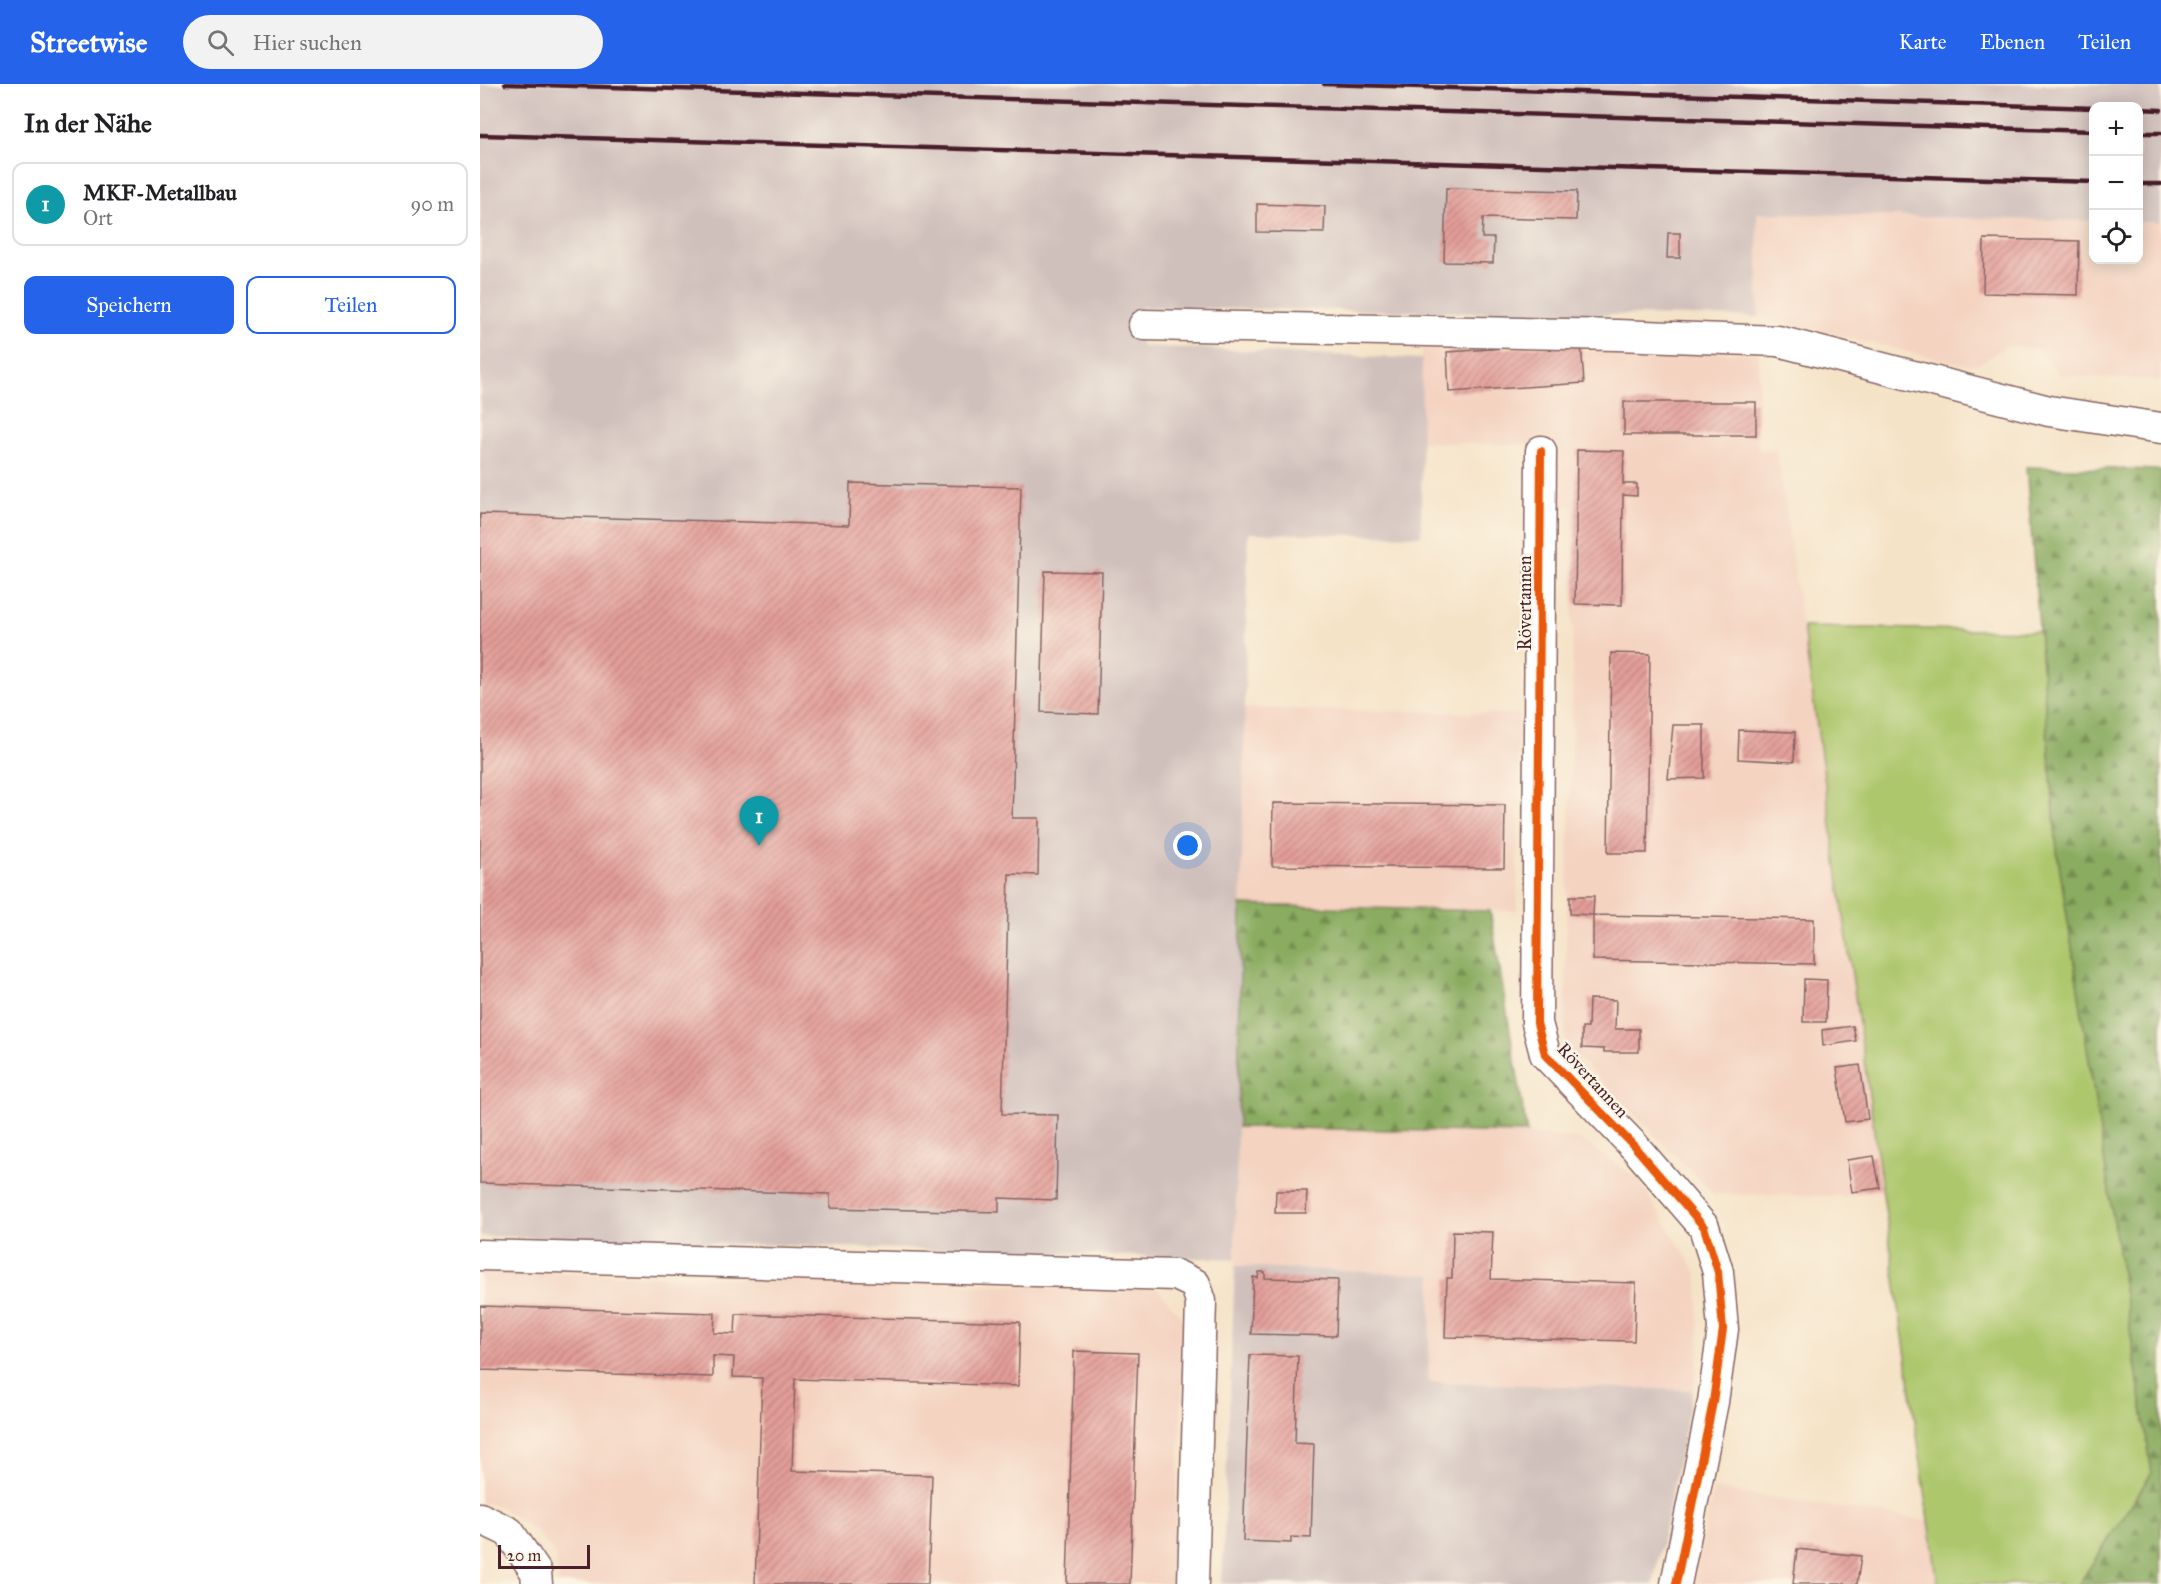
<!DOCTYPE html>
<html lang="de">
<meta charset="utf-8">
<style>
:root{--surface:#fff;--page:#f2f2f2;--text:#202124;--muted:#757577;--line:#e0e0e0;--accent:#2563eb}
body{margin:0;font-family:"IM FELL Great Primer",serif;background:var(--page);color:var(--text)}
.controls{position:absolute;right:18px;top:18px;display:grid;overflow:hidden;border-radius:12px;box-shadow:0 3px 15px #0003}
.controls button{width:54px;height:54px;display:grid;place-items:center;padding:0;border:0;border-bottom:2px solid var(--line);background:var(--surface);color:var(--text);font:30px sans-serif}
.scale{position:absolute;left:18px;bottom:15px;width:92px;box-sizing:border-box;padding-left:6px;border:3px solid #4a1f2b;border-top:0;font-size:16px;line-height:21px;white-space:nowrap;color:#4a1f2b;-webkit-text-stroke:4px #fcf5e5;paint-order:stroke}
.you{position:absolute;left:708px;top:762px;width:21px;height:21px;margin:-15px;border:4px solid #fff;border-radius:50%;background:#1a73e8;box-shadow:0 0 0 9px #1a73e833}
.badge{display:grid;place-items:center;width:39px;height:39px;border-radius:50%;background:var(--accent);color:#fff;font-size:20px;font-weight:700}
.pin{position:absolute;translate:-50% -50px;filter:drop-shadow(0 2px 3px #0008)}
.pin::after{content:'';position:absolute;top:32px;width:21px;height:18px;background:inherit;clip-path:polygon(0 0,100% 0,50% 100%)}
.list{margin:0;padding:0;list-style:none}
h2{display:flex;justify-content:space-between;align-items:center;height:78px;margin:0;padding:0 24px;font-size:26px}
h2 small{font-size:20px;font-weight:400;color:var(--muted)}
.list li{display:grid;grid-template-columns:39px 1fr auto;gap:18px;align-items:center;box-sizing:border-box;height:84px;margin:0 12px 12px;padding:0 12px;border:2px solid var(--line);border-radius:12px}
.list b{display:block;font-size:22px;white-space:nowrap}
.list p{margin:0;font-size:20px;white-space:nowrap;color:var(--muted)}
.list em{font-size:20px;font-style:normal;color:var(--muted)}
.actions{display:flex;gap:12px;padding:18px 24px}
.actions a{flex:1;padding:14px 0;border:2px solid var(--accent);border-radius:12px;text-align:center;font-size:21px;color:var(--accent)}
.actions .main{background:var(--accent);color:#fff}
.icon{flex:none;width:33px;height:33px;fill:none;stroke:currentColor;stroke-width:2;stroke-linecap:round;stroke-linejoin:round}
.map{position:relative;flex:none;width:1681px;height:1500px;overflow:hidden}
header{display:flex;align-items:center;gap:36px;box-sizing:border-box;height:84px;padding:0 30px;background:var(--accent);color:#fff}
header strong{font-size:28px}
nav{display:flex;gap:33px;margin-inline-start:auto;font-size:21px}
.search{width:420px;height:54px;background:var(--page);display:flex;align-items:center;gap:15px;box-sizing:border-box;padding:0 21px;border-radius:33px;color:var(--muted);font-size:22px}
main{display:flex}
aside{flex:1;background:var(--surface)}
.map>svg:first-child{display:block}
</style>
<header>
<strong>Streetwise</strong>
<div class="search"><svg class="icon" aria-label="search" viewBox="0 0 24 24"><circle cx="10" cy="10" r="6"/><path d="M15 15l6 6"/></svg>Hier suchen</div>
<nav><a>Karte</a><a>Ebenen</a><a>Teilen</a></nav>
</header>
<main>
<aside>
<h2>In der Nähe<small></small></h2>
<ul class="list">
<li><span class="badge" style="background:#0f9aa8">1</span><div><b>MKF-Metallbau</b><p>Ort</p></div><em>90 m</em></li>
</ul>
<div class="actions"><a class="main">Speichern</a><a>Teilen</a></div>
</aside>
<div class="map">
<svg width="1681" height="1500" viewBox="0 0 1681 1500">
<defs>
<pattern id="forest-firs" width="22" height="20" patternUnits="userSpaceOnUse" patternTransform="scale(1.5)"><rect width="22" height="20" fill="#8aac60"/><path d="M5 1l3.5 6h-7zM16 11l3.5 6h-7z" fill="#738b4f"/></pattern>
<pattern id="building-hatch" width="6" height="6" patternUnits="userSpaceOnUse" patternTransform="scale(1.5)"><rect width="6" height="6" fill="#e39e99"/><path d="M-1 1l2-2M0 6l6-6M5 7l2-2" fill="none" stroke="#ba807d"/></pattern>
</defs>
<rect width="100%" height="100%" fill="#fcf5e5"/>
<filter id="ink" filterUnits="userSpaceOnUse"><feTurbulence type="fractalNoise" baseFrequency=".0167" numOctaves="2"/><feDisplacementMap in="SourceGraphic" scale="12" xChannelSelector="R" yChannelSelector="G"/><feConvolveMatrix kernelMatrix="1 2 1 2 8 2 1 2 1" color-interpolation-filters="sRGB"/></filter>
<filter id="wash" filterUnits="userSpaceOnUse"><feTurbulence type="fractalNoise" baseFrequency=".008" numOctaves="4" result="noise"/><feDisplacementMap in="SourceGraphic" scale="24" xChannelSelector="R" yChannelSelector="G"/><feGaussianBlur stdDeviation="1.35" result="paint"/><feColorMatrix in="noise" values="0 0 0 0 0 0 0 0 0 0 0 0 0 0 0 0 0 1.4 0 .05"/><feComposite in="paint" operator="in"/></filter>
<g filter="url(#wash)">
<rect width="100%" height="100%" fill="#f5e3c8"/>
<path fill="#f4d3c1" d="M1277,129L1613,137L1614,176H1658L1659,138H1681V297L1580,291L1558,265L1525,262L1499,280L1485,281L1279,233Z
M942,265L1279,269L1278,366H1297L1402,1107L1365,1112L1234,1110L1085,961L1087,812L1092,651L1093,423H1076L1075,362L941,358Z
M765,624L1039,630L1037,827L761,821Z
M758,1043L1047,1049L1099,1055L1158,1095L1218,1191L1219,1266L1213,1306L948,1298L952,1191L755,1182Z
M0,1187L678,1205L706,1239L692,1500H79L76,1472L57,1448L18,1421L0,1419Z
M1233,1405L1449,1437L1458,1500H1214Z"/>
<path fill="#d0c0bc" d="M0,0H1681V138H1659L1658,22H1614L1613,137L1277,129L1279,233L661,223V262L942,275L941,452L768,449L755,1175L0,1152Z
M755,1182L952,1191L948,1298L1213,1306L1173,1500H742Z"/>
<path fill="#adc76d" stroke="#7c734c" stroke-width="1.5" d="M1323,543L1559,547L1577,766L1672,1389L1599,1500H1458Z"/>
<path fill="url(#forest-firs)" stroke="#6a6646" stroke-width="1.5" d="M1546,383L1681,386V1500H1599L1672,1389L1577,766Z
M761,821L1010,827L1047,1049L758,1043Z"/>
<g id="blocks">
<path fill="url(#building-hatch)" d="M966,104L1097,107L1096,136L1003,134L1002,154H1014L1013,179L964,178Z
M777,120L845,122L844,149L777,148Z
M1188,149H1200V174H1187Z
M1504,155L1599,157L1598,211L1503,209Z
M1101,259L1104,299L969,308L967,268Z
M1144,318H1276V351H1144Z
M1097,366L1144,367L1143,400H1157V412L1143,411L1142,521L1095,520Z
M370,399L541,403L532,734H559L558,791L529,790L522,1030L578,1031L576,1116L519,1114V1128L350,1124V1110L0,1099V430L369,441Z
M565,487L622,488L618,630L561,628Z
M1131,569L1170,570L1167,769H1128Z
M1193,641H1224V694L1188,695Z
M1259,646L1315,648L1314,678L1258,675Z
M793,719L1025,721L1024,784L792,782Z
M1090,812H1114L1113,831L1090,830Z
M1113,831L1334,835V880L1113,876Z
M1324,895L1347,896L1346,938H1323Z
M1109,915L1136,916L1135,945H1159V968H1124V965L1102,964V944H1108Z
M1373,942L1376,957L1343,962L1342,946Z
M1380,981L1388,1035L1365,1038L1357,984Z
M1394,1072L1400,1104L1372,1108L1367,1076Z
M796,1107H827L826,1129H795Z
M973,1147L1013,1148L1011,1195L1156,1199L1154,1257L965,1253L967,1194H972Z
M779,1188H785V1194L858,1196L856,1252L771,1250L773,1193L778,1194Z
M0,1222L235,1229L234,1249L255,1250L256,1230L540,1238L538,1302L315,1295L312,1387L452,1391L448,1500H275L282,1294L253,1293L254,1273L233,1272V1293L0,1286Z
M594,1267L658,1269L650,1500H587Z
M770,1271L818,1272L815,1359L834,1360L831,1454L811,1453V1459L763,1457Z
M1317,1465L1381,1472L1377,1500H1313Z"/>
</g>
</g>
<g filter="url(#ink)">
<use href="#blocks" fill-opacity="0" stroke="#866462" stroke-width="1.5"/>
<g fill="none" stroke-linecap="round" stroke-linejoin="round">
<g stroke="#866462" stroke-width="33">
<path id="minor" d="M664,241L1137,251L1298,257L1569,327L1681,344
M1061,367L1057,939L1065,970L1154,1062L1224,1143L1238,1188L1243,1245L1233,1318L1196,1500
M0,1171L696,1191L715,1200L721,1217L713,1500
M0,1434L29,1448L56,1488L57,1500"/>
</g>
<use href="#minor" stroke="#fff" stroke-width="30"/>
<path stroke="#4a1f2b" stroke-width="4.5" d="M25,0L1614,47
M844,0L1614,24
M1658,25L1681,26
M1658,49H1681
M0,51L1614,98
M1658,100H1681"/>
<g stroke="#fcf5e5" stroke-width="11">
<path id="cycleway" d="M1061,367L1057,939L1065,970L1154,1062L1224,1143L1238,1188L1243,1245L1233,1318L1196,1500"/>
</g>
<use href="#cycleway" stroke="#e8590c" stroke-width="8"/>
</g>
</g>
<g text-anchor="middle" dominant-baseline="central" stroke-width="5" stroke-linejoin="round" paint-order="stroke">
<g font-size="18" fill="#4a1f2b" stroke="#fcf5e5">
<text transform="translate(1045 519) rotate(-90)">Rövertannen</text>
<text transform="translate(1113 996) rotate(47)">Rövertannen</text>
</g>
</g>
</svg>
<div class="controls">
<button>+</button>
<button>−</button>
<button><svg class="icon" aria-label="locate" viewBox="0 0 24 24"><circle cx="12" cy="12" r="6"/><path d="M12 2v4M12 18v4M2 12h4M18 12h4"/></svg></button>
</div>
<div class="scale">20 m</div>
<div class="you"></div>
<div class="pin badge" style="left:279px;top:762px;background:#0f9aa8">1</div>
</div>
</main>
